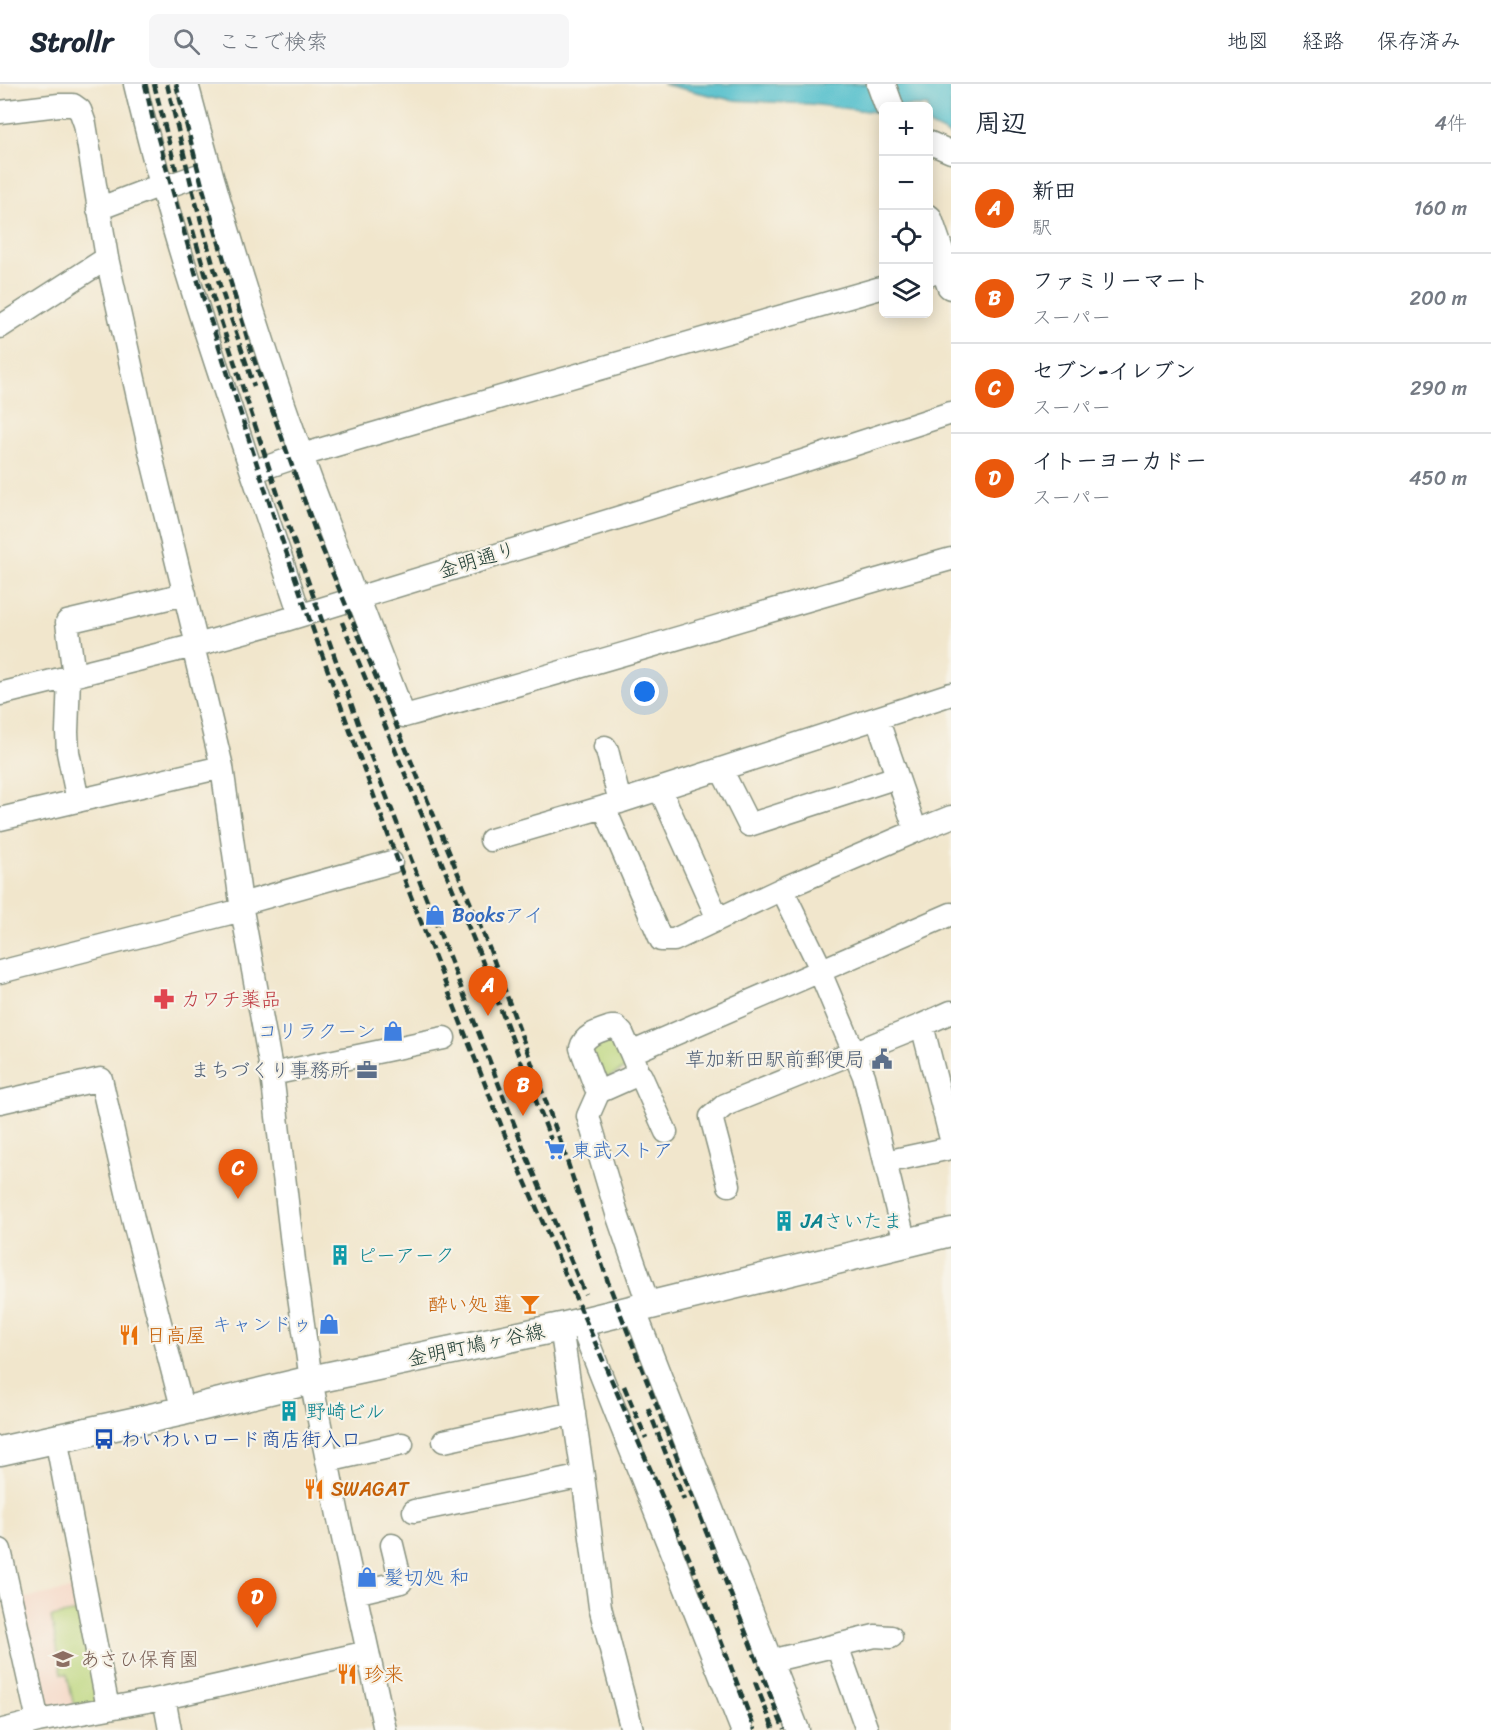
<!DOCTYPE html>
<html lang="ja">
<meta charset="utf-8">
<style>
:root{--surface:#fff;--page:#f6f6f7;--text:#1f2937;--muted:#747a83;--line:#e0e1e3;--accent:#ea580c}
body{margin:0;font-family:Sriracha,"Klee One",sans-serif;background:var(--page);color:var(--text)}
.controls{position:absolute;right:18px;top:18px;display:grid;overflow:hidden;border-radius:9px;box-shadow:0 3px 15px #0003}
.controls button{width:54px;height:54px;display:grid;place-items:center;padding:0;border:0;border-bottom:2px solid var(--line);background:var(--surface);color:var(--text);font:30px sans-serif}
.you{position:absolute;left:645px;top:608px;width:21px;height:21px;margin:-15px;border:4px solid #fff;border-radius:50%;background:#1a73e8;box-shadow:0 0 0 9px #1a73e833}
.badge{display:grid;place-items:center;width:39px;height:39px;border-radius:50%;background:var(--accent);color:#fff;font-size:20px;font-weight:700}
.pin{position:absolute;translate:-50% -50px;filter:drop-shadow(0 2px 3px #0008)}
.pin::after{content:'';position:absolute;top:32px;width:21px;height:18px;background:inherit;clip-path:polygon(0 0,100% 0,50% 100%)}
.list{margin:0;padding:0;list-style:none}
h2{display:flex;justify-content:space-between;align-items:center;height:78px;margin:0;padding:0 24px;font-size:26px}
h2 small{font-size:20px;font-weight:400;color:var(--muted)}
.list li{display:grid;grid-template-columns:39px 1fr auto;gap:18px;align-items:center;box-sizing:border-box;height:90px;padding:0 24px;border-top:2px solid var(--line)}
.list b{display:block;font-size:22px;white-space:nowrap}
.list p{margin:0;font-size:20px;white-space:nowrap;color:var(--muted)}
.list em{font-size:20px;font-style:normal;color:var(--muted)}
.icon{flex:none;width:33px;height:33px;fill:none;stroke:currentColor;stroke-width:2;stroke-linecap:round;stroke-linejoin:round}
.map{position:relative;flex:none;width:951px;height:1646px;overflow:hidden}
header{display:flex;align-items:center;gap:36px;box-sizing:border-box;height:84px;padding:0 30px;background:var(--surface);border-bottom:2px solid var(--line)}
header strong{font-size:28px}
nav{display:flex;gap:33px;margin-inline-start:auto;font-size:21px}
.search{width:420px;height:54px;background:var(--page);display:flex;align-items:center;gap:15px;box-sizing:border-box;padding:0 21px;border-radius:9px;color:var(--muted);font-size:22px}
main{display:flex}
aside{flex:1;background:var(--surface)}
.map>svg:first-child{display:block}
</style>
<header>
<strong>Strollr</strong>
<div class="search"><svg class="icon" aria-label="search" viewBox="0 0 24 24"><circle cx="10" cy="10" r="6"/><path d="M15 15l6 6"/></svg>ここで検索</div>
<nav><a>地図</a><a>経路</a><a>保存済み</a></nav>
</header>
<main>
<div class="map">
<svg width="951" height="1646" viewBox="0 0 951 1646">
<rect width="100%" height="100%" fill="#f7f3e8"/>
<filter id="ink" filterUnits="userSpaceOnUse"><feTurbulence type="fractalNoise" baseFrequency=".0167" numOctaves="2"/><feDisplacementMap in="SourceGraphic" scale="12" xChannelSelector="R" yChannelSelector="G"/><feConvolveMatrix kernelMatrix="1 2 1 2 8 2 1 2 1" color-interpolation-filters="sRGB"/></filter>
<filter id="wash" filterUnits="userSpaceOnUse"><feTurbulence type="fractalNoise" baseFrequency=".008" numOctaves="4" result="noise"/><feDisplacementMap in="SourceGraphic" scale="24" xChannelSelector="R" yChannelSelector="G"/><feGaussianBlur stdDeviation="1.35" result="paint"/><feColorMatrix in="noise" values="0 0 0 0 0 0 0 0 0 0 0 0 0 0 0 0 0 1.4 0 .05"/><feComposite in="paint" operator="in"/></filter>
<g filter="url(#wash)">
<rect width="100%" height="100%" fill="#f1e6cc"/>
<path fill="#f5d3c1" d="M78,1504L102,1622L45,1634L21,1515Z"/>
<path fill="#bbd67c" stroke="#6d8a58" stroke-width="1.5" d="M612,951L626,984L602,996L589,961Z
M83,1527L102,1622L75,1628L67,1590H62L51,1533Z"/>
<path fill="#53bfcc" stroke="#397e80" stroke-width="1.5" d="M662,0H951V52L929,41L928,22H884L883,29L810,20L731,16Z"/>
</g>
<g filter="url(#ink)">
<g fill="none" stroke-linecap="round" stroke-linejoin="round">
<g stroke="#889280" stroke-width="25">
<path id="minor" d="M135,0C178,181 242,355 300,531
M187,0C220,125 258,248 301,369C318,418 338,466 356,514
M0,28L59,21H73L80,26L85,40L107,174L152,376L197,561
M928,58L951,68
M162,104L211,87
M98,125L161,101
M928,191L946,186
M0,243L107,174
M252,388L302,371L435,332L884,203
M358,513L404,632C587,583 768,526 951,475
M193,562L222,683L242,826L272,990L294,1177L311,1296L338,1431L385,1646
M74,592L67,538L185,510
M69,593L67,648L68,668L78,717
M0,610L193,562L279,538L803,377L951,329
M877,634L916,747L951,733
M605,663L607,666L620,718
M721,685L749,741L897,693
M660,705L718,835
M604,723L661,856H674L782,805L916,747
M0,735L222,683
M491,756L604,723L951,610
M782,805L822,887
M241,820L391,778
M0,888L242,826
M820,888L864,992L905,1159
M922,941L951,1055
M611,943H616L622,949L631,969L636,981L635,988L630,994L603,1006L597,1004L595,1002L581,964C584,951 599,947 611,943Z
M631,969L951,830
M635,988L641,992L666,1048
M272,990L444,954
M600,1005L588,1032L618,1133L649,1222
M0,1018L101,995L134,1139L183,1327
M885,1078L951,1064
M729,1101L711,1033L725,1021L922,941L951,928
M634,1225L798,1646
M580,1238L742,1646
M561,1243L583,1392L600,1523L632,1646
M56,1354L108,1624
M444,1357L574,1329
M327,1377L402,1360
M414,1427L583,1392
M0,1466L38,1637
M355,1509L401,1498L392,1461
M837,1562L867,1646
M770,1577L875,1552L891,1553
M164,1614L170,1646
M3,1646L38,1637L164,1614L368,1568"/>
</g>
<g stroke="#889280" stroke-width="31">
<path id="major" d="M881,0L889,22
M928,135L951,201
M0,1367L183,1327L311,1296L561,1243L951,1148"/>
</g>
<use href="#minor" stroke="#fff" stroke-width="22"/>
<use href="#major" stroke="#fff" stroke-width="28"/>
<path stroke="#1f3d34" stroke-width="4.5" stroke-dasharray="9 4.5" stroke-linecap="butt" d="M145,0L153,36L196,191L273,430L316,554L408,805L507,1056L692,1481L755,1646
M154,0L176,86
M167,0L193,108L214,184L254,302
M176,0L203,105L251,267L317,452L490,866L561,1059L608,1198L784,1646
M189,133L205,189L283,426L358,639L527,1073L585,1210
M342,538L478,866L551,1056
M624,1302L646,1354
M648,1324L684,1416
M755,1598L774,1646"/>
</g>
</g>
<defs>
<g id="shop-bare" transform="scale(1.62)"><path d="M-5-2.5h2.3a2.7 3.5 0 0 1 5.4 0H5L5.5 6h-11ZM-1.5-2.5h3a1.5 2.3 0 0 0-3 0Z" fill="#3f7fe0" stroke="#f7f3e8" stroke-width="2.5" paint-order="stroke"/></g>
<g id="pharmacy-bare" transform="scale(1.62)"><path d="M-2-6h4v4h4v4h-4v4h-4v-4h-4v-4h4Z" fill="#e0444e" stroke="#f7f3e8" stroke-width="2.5" paint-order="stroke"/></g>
<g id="civic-bare" transform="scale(1.62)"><path d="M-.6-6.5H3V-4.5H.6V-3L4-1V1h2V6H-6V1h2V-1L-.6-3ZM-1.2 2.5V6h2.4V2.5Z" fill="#5c6f8a" stroke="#f7f3e8" stroke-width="2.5" paint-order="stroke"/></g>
<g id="office-bare" transform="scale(1.62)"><path d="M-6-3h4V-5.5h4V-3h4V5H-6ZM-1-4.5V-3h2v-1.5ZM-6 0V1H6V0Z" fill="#5c6f8a" stroke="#f7f3e8" stroke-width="2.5" paint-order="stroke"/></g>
<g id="supermarket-bare" transform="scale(1.62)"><path d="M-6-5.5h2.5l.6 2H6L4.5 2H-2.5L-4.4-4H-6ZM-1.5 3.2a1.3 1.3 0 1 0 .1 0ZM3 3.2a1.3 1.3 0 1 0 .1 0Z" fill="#3f7fe0" stroke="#f7f3e8" stroke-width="2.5" paint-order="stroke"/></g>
<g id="building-bare" transform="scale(1.62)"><path d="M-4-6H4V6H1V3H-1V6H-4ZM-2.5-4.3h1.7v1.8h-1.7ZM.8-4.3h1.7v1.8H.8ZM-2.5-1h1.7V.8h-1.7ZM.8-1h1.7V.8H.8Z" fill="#0f9aa8" stroke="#f7f3e8" stroke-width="2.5" paint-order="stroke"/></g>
<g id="bar-bare" transform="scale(1.62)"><path d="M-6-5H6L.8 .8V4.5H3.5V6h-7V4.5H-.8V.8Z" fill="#e8710a" stroke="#f7f3e8" stroke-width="2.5" paint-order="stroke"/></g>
<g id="restaurant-bare" transform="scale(1.62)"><path d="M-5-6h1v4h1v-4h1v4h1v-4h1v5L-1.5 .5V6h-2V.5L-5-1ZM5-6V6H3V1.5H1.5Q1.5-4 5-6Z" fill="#e8710a" stroke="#f7f3e8" stroke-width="2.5" paint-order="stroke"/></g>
<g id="bus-bare" transform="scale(1.62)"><path d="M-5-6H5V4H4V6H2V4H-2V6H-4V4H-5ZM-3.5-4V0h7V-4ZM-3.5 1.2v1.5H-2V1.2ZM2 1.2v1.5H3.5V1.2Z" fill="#1a4fb4" stroke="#f7f3e8" stroke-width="2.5" paint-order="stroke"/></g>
<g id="school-bare" transform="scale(1.62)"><path d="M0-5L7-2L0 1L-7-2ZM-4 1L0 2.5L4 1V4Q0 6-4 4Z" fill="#8d6e63" stroke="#f7f3e8" stroke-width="2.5" paint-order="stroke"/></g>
</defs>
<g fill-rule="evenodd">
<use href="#shop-bare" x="435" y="831"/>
<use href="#pharmacy-bare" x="164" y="915"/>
<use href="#shop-bare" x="393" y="947"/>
<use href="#civic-bare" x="882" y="975"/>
<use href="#office-bare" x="367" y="986"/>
<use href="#supermarket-bare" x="555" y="1066"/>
<use href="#building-bare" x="784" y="1137"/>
<use href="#building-bare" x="340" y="1171"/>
<use href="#bar-bare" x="530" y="1220"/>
<use href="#shop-bare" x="329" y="1240"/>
<use href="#restaurant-bare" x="129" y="1251"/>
<use href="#building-bare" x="289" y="1327"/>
<use href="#bus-bare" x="104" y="1355"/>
<use href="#restaurant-bare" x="314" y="1405"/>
<use href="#shop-bare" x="367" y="1493"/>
<use href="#school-bare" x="63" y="1575"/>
<use href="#restaurant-bare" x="347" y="1590"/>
</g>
<g text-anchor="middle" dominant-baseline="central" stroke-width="4.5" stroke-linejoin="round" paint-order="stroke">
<g font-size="20" fill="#1f3d34" stroke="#f7f3e8">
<text transform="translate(477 476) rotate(-17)">金明通り</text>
<text transform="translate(476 1261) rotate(-12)">金明町鳩ヶ谷線</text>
</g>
<g font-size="20" fill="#366cbe" stroke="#f7f3e8" text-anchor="start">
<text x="452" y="831">Booksアイ</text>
<text x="376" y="947" text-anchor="end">コリラクーン</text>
<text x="572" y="1066">東武ストア</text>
<text x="312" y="1240" text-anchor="end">キャンドゥ</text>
<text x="384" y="1493">髪切処 和</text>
</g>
<g font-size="20" fill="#be3a42" stroke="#f7f3e8" text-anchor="start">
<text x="181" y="915">カワチ薬品</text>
</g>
<g font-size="20" fill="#4e5e75" stroke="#f7f3e8" text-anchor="end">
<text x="865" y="975">草加新田駅前郵便局</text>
<text x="350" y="986">まちづくり事務所</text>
</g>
<g font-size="20" fill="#0d838f" stroke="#f7f3e8" text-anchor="start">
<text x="801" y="1137">JAさいたま</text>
<text x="357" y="1171">ピーアーク</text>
<text x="306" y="1327">野崎ビル</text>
</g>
<g font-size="20" fill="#c56008" stroke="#f7f3e8" text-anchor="start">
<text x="513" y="1220" text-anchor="end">酔い処 蓮</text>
<text x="146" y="1251">日高屋</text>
<text x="331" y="1405">SWAGAT</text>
<text x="364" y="1590">珍来</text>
</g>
<g font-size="20" fill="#164399" stroke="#f7f3e8" text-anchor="start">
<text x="121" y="1355">わいわいロード商店街入口</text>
</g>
<g font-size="20" fill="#785e54" stroke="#f7f3e8" text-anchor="start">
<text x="80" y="1575">あさひ保育園</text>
</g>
</g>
</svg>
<div class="controls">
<button>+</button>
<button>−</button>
<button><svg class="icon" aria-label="locate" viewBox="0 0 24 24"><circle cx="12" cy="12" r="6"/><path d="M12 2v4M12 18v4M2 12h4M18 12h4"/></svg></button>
<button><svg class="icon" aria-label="layers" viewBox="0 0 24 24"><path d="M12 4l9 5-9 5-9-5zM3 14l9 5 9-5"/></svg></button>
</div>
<div class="you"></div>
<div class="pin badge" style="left:488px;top:932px">A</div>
<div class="pin badge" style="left:523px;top:1032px">B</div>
<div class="pin badge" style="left:238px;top:1115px">C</div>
<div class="pin badge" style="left:257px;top:1544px">D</div>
</div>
<aside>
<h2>周辺<small>4件</small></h2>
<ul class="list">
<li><span class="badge">A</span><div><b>新田</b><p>駅</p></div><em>160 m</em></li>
<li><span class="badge">B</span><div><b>ファミリーマート</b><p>スーパー</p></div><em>200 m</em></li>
<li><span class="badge">C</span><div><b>セブン-イレブン</b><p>スーパー</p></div><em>290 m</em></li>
<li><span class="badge">D</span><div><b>イトーヨーカドー</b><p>スーパー</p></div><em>450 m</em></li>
</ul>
</aside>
</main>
